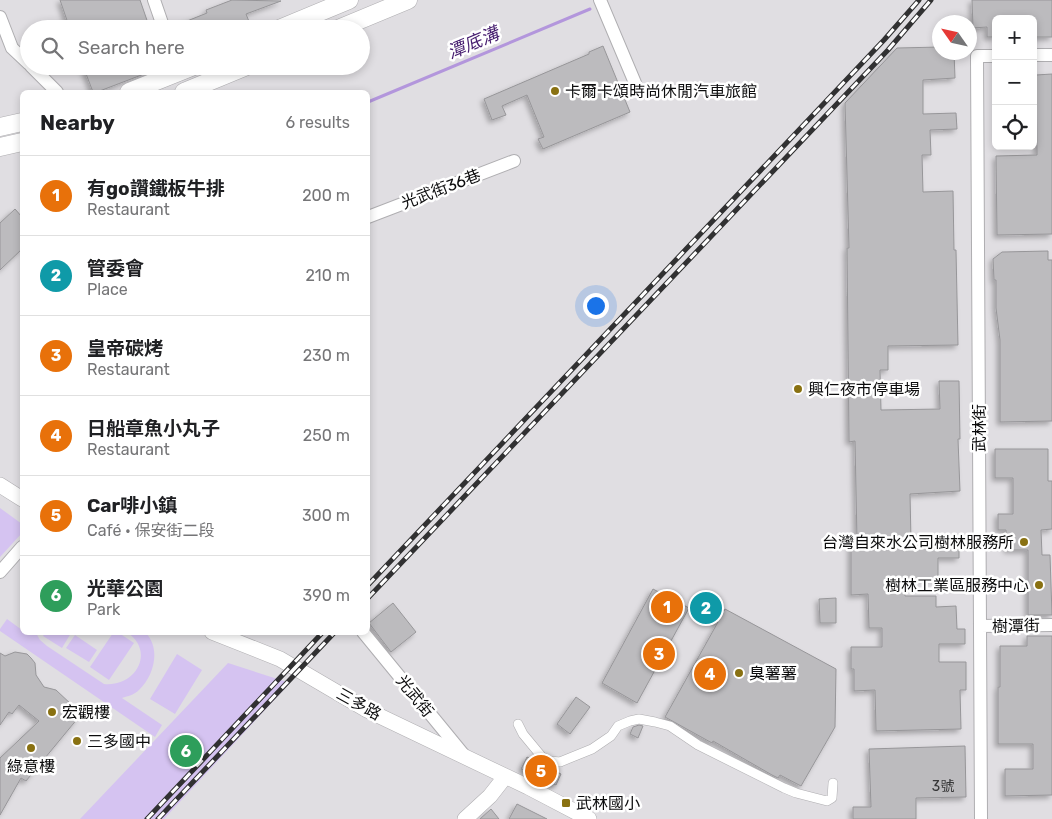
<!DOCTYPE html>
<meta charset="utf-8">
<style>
:root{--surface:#fff;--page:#f6f6f6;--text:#202124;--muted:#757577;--line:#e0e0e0;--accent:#1a73e8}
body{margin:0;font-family:Rubik,"Noto Sans TC",sans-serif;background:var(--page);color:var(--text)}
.controls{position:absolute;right:15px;top:15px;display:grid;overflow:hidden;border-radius:8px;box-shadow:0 2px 8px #0003}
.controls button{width:45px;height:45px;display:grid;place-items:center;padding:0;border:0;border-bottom:1px solid var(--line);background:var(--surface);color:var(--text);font:25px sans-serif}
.compass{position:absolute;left:932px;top:15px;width:45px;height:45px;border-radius:50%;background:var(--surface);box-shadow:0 2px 8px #0003;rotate:304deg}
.you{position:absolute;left:595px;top:305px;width:18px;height:18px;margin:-12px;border:4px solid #fff;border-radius:50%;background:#1a73e8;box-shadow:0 0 0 8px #1a73e833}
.badge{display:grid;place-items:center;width:32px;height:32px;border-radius:50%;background:var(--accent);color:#fff;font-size:16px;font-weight:700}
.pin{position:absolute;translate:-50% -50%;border:2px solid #fff;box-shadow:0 1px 5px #0006}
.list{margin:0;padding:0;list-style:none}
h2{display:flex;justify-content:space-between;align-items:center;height:65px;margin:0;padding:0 20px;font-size:21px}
h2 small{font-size:16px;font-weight:400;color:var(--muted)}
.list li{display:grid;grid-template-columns:32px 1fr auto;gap:15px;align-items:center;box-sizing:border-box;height:80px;padding:0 20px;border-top:1px solid var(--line)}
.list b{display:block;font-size:19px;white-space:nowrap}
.list p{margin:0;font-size:16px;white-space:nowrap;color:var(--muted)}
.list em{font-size:16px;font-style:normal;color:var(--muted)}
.icon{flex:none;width:28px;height:28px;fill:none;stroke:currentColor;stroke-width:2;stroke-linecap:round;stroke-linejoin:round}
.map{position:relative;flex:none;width:1052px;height:819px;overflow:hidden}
.search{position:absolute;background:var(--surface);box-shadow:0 2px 8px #0003;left:20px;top:20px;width:350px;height:55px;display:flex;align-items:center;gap:12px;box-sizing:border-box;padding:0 18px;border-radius:28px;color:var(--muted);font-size:19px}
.panel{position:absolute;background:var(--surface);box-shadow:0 2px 8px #0003;left:20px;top:90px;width:350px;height:545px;border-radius:8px}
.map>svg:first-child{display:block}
</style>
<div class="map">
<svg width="1052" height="819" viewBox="0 0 1052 819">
<defs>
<filter id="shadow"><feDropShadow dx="-3" dy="3" stdDeviation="2.5" flood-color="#0004"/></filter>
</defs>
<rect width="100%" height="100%" fill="#e0dee2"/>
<path fill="#d5c3f1" d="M0,508L22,524V533L0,557Z
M7,619L22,630V632L36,633L40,640L47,646L104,684C136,687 155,652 128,633H146C161,649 154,676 139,690C134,695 128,696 122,698L162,725L155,737L0,631V629Z
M45,633V632L71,633L62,648L43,636Z
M113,633H119L134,643L109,680L90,667Z
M75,635L97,650L89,662L66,648Z
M177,654L202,670L175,714L150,699Z
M228,663L290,683L164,819H80Z"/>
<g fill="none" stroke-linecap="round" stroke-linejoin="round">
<path stroke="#b396dc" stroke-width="3" d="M368,102L590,9"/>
</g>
<path fill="#bcbbbe" stroke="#979699" filter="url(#shadow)" d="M60,0H140L150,29H70Z
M232,0L281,1L246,14L252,29H172V27L207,13L206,10Z
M972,0H1052V37H1033V19H996V37H987V27L973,28Z
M603,46L630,112L543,149L538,139L544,137L527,95L502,106L506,115L492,120L484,99L589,54V52Z
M940,47V52H954L955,78L923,80V114L956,113L957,129L930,130L931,155H922L923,192L953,191L954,250H956L958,345L888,346V370H880L881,410L940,409L939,381H959L960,439H958L960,491L910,494L911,540L959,539V558H938V578H904L905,596H936V607L956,606L957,629H965V644H939V662H966V690H960L961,729L876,731L875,690L854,691V669H851V647H882V628H869L868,594L851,595V541H857L855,441L849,442L847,248H849L845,103L897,48Z
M83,66H165L97,92H93Z
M1052,74V234L997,235L996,156L1037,155L1036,75Z
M15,209L22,217V249L0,270V223Z
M1048,251V260H1052V421L1000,422V340L996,308V280H994L993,259L1002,252Z
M995,449H1048V481H1052V529L1041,530L1042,555H1050L1052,615H1028V550H1007L1006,530H998V514H1013V478H995Z
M653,589L689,608L637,703L602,683Z
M836,598V623H820L819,599Z
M702,599L724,611L725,609L836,669L835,727L801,786L780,775L778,778L772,775L713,741L712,743L665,717L718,622L696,610Z
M393,603L416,632L391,652L369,623Z
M1027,636H1052V795L1005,796V769H1033V744H998V687H1000V646H1027Z
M15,652L27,654L31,658L35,663L36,675L44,687L56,690L73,706L78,718L26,781L21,778L0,815V758L39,721L19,705L12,714L9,712L0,725V653L5,656Z
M576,697L590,707L570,734L557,724Z
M639,725L643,726L638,738L630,734L633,727Z
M965,746L966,797L916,798V819H853V807H871L869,749Z
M527,757L561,774L556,785L521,769Z
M517,804L547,819H509Z
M491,809L499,819H480Z"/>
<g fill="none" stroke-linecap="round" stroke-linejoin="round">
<g stroke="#afaeb1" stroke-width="10">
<path id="pedestrian" d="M518,724L523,734L542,757L550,761L560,762L592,749L611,736L618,726L630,721L639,719L655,722L670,726L698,745L784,788L796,793L827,801L832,798L833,783"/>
</g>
<g stroke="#afaeb1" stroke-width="14">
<path id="minor" d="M154,0L164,29
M600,0L638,90
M0,17L12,48L29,64
M1033,55H1052
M31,66L57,92
M368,217L514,161
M0,572L22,547
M980,626L1052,625
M363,632L463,754
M981,819L977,56H996"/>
</g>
<g stroke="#afaeb1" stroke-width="16">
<path id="tertiary" d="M0,485L22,499
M212,632L280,659L367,710L528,787L589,819
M465,819L490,796L505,777"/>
</g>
<g stroke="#afaeb1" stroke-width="19">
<path id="secondary" d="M279,29L349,0
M338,29L408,0
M129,92L194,66
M184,92L247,66
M0,127L22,122
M0,147L22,142"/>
</g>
<use href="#pedestrian" stroke="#fff" stroke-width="9"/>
<use href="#minor" stroke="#fff" stroke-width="12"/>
<use href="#tertiary" stroke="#fff" stroke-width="15"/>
<use href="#secondary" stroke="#fff" stroke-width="18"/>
<g stroke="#313132" stroke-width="5">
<path id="rail" d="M368,585L884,40L919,0
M368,598L888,50L931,0
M147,819L323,632
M158,819L335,632"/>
</g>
<use href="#rail" stroke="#fff" stroke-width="3" stroke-dasharray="9" stroke-linecap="butt"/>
</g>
<g fill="#897112" stroke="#fff" stroke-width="2">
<circle cx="555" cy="91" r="5"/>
<circle cx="798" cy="389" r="5"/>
<circle cx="1024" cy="542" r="5"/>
<circle cx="1039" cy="585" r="5"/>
<circle cx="739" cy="673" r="5"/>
<circle cx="52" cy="712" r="5"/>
<circle cx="77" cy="741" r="5"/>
<circle cx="31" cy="748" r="5"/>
<rect x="561" y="798" width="10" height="10" rx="2.5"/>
</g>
<g text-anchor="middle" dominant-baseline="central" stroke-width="5" stroke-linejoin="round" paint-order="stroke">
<g font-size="14" fill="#383839">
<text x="943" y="786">3號</text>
</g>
<g font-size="16" fill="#0c0c0d" stroke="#fff" text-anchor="start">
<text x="565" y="91">卡爾卡頌時尚休閒汽車旅館</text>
<text x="808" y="389">興仁夜市停車場</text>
<text x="1014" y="542" text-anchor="end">台灣自來水公司樹林服務所</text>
<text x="1029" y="585" text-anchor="end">樹林工業區服務中心</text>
<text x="749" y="673">臭薯薯</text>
<text x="62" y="712">宏觀樓</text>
<text x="87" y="741">三多國中</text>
<text x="31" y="766" text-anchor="middle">綠意樓</text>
<text x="576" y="803">武林國小</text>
</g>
<g font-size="16" fill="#0c0c0d" stroke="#fff">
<text transform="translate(441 189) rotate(-21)">光武街36巷</text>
<text transform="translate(979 428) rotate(-90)">武林街</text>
<text transform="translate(1016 626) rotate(-1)">樹潭街</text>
<text transform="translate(415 696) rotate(51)">光武街</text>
<text transform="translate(359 704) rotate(29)">三多路</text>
</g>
<g font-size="18" font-style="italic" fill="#471e70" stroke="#fff">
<text transform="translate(473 43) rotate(-23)">潭底溝</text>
</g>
</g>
</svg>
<div class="controls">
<button>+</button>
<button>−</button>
<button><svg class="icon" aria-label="locate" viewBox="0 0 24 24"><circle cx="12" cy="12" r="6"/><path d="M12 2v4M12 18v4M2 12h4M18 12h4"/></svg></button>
</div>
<svg class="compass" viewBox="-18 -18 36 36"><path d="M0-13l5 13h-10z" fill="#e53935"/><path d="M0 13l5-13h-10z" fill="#757577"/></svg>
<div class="you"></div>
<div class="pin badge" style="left:667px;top:607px;background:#e8710a">1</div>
<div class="pin badge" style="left:706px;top:608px;background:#0f9aa8">2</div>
<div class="pin badge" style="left:659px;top:654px;background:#e8710a">3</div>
<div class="pin badge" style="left:710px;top:674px;background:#e8710a">4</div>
<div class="pin badge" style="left:541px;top:771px;background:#e8710a">5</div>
<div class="pin badge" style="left:186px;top:751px;background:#2e9e5b">6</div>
<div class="search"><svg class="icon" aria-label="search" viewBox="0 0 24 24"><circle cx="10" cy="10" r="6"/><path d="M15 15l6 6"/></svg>Search here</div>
<section class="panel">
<h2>Nearby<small>6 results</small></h2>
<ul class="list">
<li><span class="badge" style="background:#e8710a">1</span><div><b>有go讚鐵板牛排</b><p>Restaurant</p></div><em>200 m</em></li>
<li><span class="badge" style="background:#0f9aa8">2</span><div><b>管委會</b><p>Place</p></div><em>210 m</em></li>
<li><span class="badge" style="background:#e8710a">3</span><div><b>皇帝碳烤</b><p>Restaurant</p></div><em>230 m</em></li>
<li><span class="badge" style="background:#e8710a">4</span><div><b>日船章魚小丸子</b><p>Restaurant</p></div><em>250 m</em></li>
<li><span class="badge" style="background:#e8710a">5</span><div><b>Car啡小鎮</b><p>Café · 保安街二段</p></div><em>300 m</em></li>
<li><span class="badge" style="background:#2e9e5b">6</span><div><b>光華公園</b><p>Park</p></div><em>390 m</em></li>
</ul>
</section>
</div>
